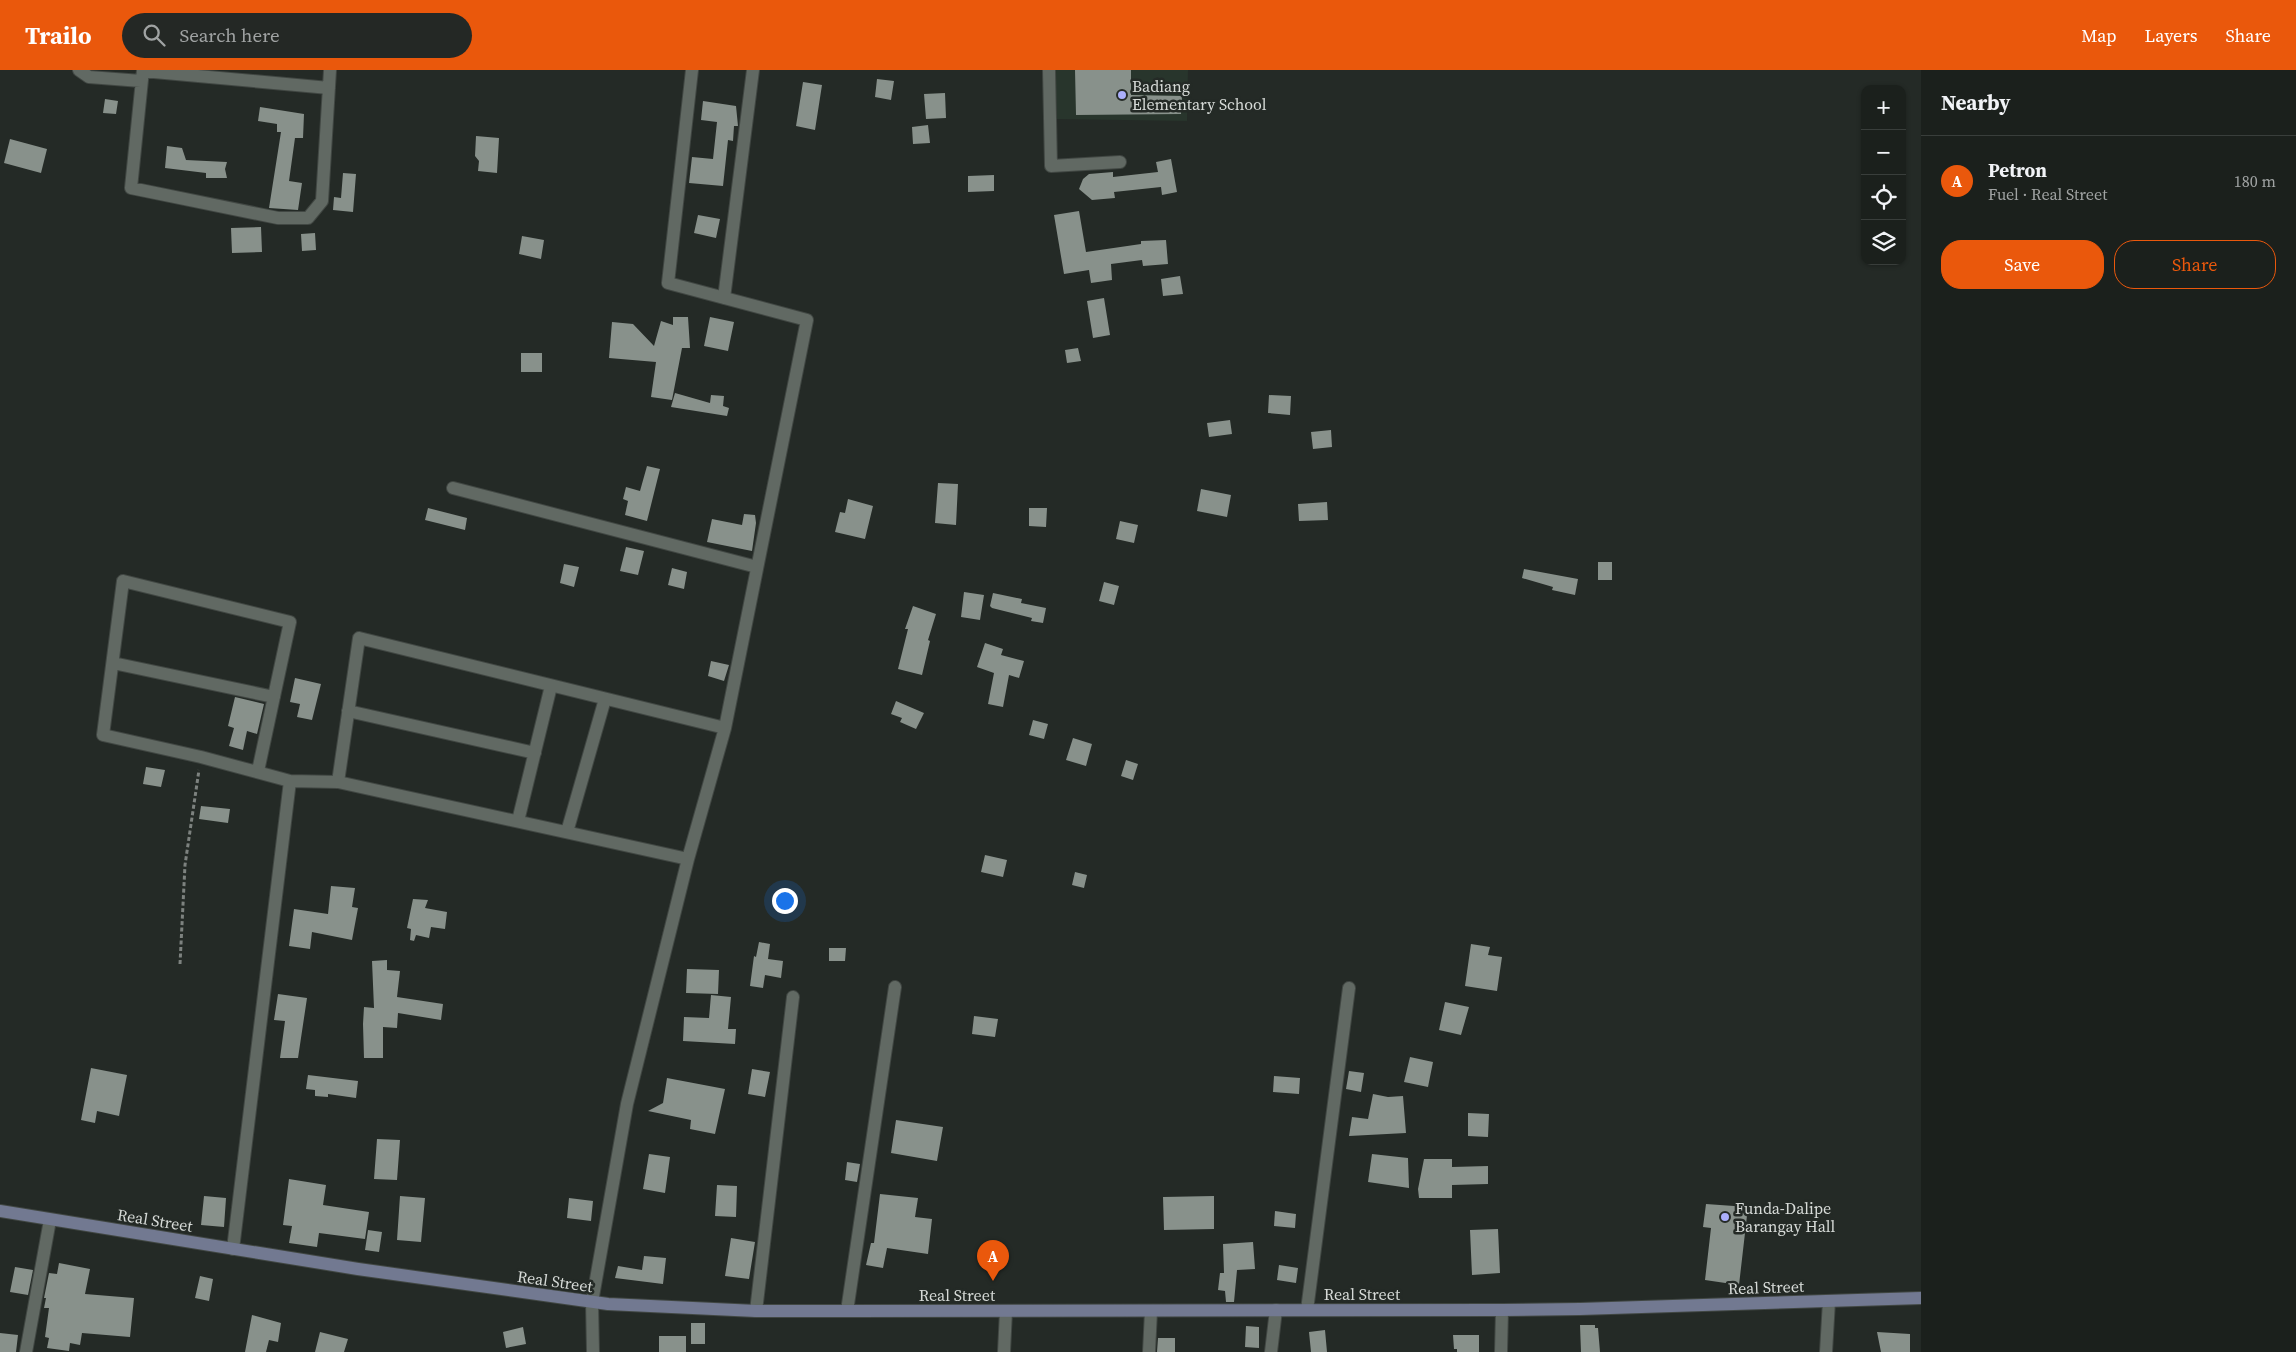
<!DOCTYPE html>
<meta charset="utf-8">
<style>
:root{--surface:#1b201c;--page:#242825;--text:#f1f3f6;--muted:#a0a3a3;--line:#393e3b;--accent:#ea580c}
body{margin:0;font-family:"Source Serif 4",serif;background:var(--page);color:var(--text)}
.controls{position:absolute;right:15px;top:15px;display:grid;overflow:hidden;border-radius:10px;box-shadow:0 1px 4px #0004}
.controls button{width:45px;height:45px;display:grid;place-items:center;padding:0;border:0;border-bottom:1px solid var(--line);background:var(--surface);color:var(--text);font:25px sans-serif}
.you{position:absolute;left:784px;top:830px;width:18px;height:18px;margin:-12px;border:4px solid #fff;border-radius:50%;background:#1a73e8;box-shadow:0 0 0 8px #1a73e833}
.badge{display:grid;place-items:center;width:32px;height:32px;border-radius:50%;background:var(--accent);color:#fff;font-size:16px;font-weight:700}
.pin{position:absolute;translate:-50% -41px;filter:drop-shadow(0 1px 2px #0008)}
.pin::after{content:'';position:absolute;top:26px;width:18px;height:15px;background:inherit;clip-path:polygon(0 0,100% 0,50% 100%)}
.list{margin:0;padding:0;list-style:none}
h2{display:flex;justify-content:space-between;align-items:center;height:65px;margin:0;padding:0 20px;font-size:21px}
h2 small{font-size:16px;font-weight:400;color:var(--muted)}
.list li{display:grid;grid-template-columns:32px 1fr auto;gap:15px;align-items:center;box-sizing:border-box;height:90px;padding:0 20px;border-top:1px solid var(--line)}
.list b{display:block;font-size:19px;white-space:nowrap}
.list p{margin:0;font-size:16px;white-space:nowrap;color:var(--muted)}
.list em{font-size:16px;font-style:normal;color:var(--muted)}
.actions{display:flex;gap:10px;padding:15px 20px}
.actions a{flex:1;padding:11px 0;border:1px solid var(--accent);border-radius:20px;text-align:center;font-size:18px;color:var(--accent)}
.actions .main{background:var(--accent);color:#fff}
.icon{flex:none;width:28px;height:28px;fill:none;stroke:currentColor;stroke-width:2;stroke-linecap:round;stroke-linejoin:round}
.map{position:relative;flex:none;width:1921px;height:1282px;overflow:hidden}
header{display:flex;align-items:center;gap:30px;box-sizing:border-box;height:70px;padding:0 25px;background:var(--accent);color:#fff}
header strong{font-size:24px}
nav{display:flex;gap:28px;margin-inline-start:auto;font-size:18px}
.search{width:350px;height:45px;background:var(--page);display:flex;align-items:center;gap:12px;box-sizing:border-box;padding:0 18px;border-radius:28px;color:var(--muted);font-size:19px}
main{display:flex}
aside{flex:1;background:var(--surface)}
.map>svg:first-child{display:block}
</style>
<header>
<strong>Trailo</strong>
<div class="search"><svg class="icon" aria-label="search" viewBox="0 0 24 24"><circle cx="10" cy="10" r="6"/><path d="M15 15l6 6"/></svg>Search here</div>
<nav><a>Map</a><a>Layers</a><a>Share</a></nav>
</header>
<main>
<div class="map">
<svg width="1921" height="1282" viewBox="0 0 1921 1282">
<rect width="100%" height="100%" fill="#242a26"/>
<path fill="#28352c" d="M1055,0H1188L1187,51L1057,49Z"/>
<path fill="#88918b" d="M1075,0H1131V25L1182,26L1181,44L1076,45Z
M877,9L894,11L891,30L875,27Z
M803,12L822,15L815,60L796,56Z
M945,23L946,48L926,49L924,24Z
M105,29L118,31L116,44L103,43Z
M703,31L736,36L738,56H734L733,71L728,70L723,116L689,113L692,87L713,89L717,52L701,50Z
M260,37L304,44L303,68H295L289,111L302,113L298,140L269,138L281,62H277V54L258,51Z
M928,55L930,73L913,74L912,57Z
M476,66L499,68L497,103L478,101L479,91L475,86Z
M10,69L47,79L41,103L4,93Z
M167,76L182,78L186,90L227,92L225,99L227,108H206V103L165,98Z
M1171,89L1177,122L1162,125L1161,117L1114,122L1115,128L1092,130L1079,119L1083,109L1089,104L1113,102V107L1158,102L1156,92Z
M343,103L356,104L353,142L333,140L334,127L341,128Z
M994,105V121L968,122V106Z
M1079,141L1086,182L1141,174V171L1166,170L1168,194L1143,196L1142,190L1111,194L1112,210L1091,213L1089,200L1064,204L1054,145Z
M698,145L720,149L716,168L694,163Z
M261,157L262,182L232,183L231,158Z
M315,163L316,180L302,181L301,164Z
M522,166L544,170L541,189L519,184Z
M1180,206L1183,224L1163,226L1161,209Z
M1104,228L1110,265L1093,268L1087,231Z
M673,247H688L690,278H682L672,330L651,327L656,292L609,288L612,252L633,254L654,276L661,251L673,255Z
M710,247L734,252L728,281L704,276Z
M1078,278L1081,291L1067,293L1065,280Z
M521,283H542V302H521Z
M675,323L710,333L711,325L724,326L723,336L729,338L727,346L671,337Z
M1269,325L1291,326L1290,345L1268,343Z
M1230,350L1232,364L1209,367L1207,353Z
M1331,360L1332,377L1313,379L1311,362Z
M647,396L660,399L647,451L625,445L628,431L623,429L626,417L640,421Z
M938,413L958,414L956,455L935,453Z
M1201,419L1231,425L1227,447L1197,441Z
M848,429L873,436L865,469L835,462L840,442L845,443Z
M1327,432L1328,450L1299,451L1298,434Z
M428,438L467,448L465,460L425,450Z
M1029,438H1047L1046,457L1029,456Z
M744,444L755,445L756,453L752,481L707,472L712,449L742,455Z
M1120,451L1138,455L1134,473L1116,469Z
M626,477L644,481L638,505L620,501Z
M1598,492H1612V510H1598Z
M564,494L579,497L574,517L560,513Z
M672,498L687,502L684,519L668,515Z
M1524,499L1578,509L1575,525L1552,520L1553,517L1522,508Z
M1104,512L1119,516L1114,535L1099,531Z
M964,522L984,525L980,550L961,547Z
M993,523L1022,529L1021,533L1046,538L1043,553L1031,551L1032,548L992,538L990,536Z
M913,536L936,544L928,570L930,571L922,605L898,599L908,559H905Z
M985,573L1003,579L1001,585L1024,591L1019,608L1009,605L1003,637L988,634L994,603L977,597Z
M711,591L729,595L724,611L708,606Z
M295,608L321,614L312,650L297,647L300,634L290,632Z
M235,627L264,634L257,664L247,661L243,680L229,676L234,658L228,656Z
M896,631L924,643L916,659L900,652L902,648L891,644Z
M1033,650L1048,654L1044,669L1029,665Z
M1073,668L1092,674L1086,696L1066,690Z
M1126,690L1138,694L1133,710L1121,706Z
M146,697L165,700L161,717L143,714Z
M201,736L230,739L228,753L199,749Z
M985,785L1007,790L1003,807L981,802Z
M1075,802L1087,805L1084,818L1072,815Z
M331,816L355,818L352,837L358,838L352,870L312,862L310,879L289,876L294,839L328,844Z
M413,829L428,830L425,838L447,842L445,859L431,857L429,868L416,865L414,871L410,870L411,859L407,858Z
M759,872L770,874L768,889L783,891L781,908L765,905L763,918L750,916L754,886L756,887Z
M1471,874L1490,877L1488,885L1502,887L1497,921L1465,916Z
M829,878H846L845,891H829Z
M387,890V900L400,901L397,927L443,934L441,950L398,943L397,958L383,957V988H364L363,954L364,937L374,938L372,891Z
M687,899L719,900L718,924L686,923Z
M278,924L307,928L298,988H280L285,951L274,950Z
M711,925L731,927L728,959H736L735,974L683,971L684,947L709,948Z
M1445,932L1469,937L1461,965L1439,960Z
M974,946L998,949L995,967L972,964Z
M1410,987L1433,992L1428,1017L1404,1012Z
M91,998L127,1005L119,1046L97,1041L95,1053L81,1050Z
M752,999L770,1002L765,1027L748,1024Z
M1349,1001L1364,1003L1361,1022L1346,1019Z
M308,1005L358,1011L356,1028L328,1024V1027L315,1026V1020L306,1019Z
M1274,1006L1300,1008L1299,1024L1273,1022Z
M667,1008L725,1019L715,1064L690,1059L691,1050L648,1041L663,1033Z
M1373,1024L1388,1027L1403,1026L1406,1063L1349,1066L1352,1047L1368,1049Z
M1468,1043L1489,1044L1488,1067L1468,1066Z
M896,1050L943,1057L937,1091L891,1083Z
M377,1069L400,1070L397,1110L374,1109Z
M649,1084L670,1087L665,1123L643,1119Z
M1372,1084L1408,1088L1409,1118L1368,1112Z
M1424,1089H1452V1097L1488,1096V1114L1452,1115V1128H1419L1418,1119Z
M847,1092L860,1094L857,1112L845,1110Z
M289,1109L326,1115L323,1135L369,1142L365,1169L319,1163L317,1177L289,1173L292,1156L283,1155Z
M717,1115L737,1116L736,1147L715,1146Z
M880,1124L918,1128L915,1147L932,1149L928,1184L887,1178L883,1198L866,1195L871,1173H874Z
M204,1126L226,1128L224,1157L201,1155Z
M400,1126L425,1128L421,1172L397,1170Z
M1214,1126V1159L1164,1160L1163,1127Z
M569,1128L593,1131L591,1151L567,1148Z
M1706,1134L1748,1137L1739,1215L1705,1210L1711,1158L1703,1157Z
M1275,1141L1296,1144L1295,1158L1274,1156Z
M1498,1159L1500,1203L1472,1205L1470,1160Z
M368,1160L382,1162L379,1182L365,1180Z
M731,1168L755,1172L749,1209L725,1206Z
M1253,1172L1255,1199L1237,1200L1234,1232H1226L1225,1221L1218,1220L1220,1203H1224L1223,1174Z
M644,1186L666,1188L663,1214L615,1208L618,1196L642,1200Z
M59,1193L90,1199L85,1224L134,1228L130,1267L82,1263L80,1275L70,1273L69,1281L47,1278L49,1268L45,1267L49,1238H44L46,1228H44L49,1203L57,1204Z
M1279,1195L1298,1198L1296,1213L1277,1210Z
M15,1197L33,1200L28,1225L10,1222Z
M200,1206L213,1209L209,1231L195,1228Z
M252,1245L281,1253L278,1272L269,1270L266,1282H245Z
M691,1253H705V1274H691Z
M1580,1255H1595V1258H1598L1600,1282H1581Z
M1246,1256L1259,1257V1278L1245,1277Z
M523,1257L526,1274L506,1278L503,1262Z
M1325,1260L1327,1282H1311L1309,1262Z
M320,1262L348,1269L344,1282H315Z
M1877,1262L1910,1264V1282H1881Z
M0,1263L18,1265L16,1282H0Z
M1453,1265H1479V1282H1457V1279H1454Z
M659,1266H686V1282H659Z
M1158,1268H1175V1282H1157Z"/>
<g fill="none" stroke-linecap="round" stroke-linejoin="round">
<g stroke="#414743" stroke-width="14">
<path id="minor" d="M79,0L89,7L141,11
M143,0L131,118L278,148H308L322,131L330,0
M1049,0L1051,96L1120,92
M143,1L329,18
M724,228L753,0
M453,418L757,497
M113,593L274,627
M348,641L535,683
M290,711L338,712L688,789
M338,712L359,568L725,658
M518,751L551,616
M567,762L605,629
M233,1179L290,711L201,687L103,665L123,511L290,552L258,701
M1307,1240L1349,918
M756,1241L793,927
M847,1241L895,917
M26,1282L50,1150
M593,1282L592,1232L627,1034L688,789L725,658L807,250L668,213L692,0
M1004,1282L1006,1241
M1149,1282L1151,1241
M1271,1282L1276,1240
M1501,1282L1502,1240
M1826,1282L1829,1231"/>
</g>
<g stroke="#414743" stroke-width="14">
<path id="secondary" d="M0,1141L358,1199L608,1234L756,1241H847L1502,1240L1580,1239L1921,1228"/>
</g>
<path stroke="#7d827f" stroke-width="3" stroke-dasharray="4 2.5" stroke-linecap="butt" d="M180,894L185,795L199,700"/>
<use href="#minor" stroke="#616963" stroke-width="12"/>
<use href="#secondary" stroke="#727991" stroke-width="12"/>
</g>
<g fill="#abaffb" stroke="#242a26" stroke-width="2">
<circle cx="1122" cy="25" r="5"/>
<circle cx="1725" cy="1147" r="5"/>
</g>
<g text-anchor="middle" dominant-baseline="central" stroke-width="5" stroke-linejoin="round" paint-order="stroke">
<g font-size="16" fill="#d6dad7" stroke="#242a26" text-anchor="start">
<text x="1132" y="16">Badiang<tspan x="1132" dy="18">Elementary School</tspan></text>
<text x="1735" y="1138">Funda-Dalipe<tspan x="1735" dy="18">Barangay Hall</tspan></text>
</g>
<g font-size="16" fill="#d6dad7" stroke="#242a26">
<text transform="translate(155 1150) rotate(9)">Real Street</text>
<text transform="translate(555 1211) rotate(8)">Real Street</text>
<text transform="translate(1766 1217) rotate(-2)">Real Street</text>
<text x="1362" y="1224">Real Street</text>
<text x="957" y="1225">Real Street</text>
</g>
</g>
</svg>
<div class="controls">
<button>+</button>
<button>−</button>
<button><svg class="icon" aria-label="locate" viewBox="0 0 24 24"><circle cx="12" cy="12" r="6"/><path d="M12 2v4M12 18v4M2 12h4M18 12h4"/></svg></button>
<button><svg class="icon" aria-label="layers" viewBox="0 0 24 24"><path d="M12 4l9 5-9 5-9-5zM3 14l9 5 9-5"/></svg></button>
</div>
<div class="you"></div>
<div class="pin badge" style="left:993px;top:1211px">A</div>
</div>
<aside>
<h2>Nearby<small></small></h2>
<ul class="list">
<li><span class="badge">A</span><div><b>Petron</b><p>Fuel · Real Street</p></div><em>180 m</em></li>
</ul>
<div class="actions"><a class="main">Save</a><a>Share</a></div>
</aside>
</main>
